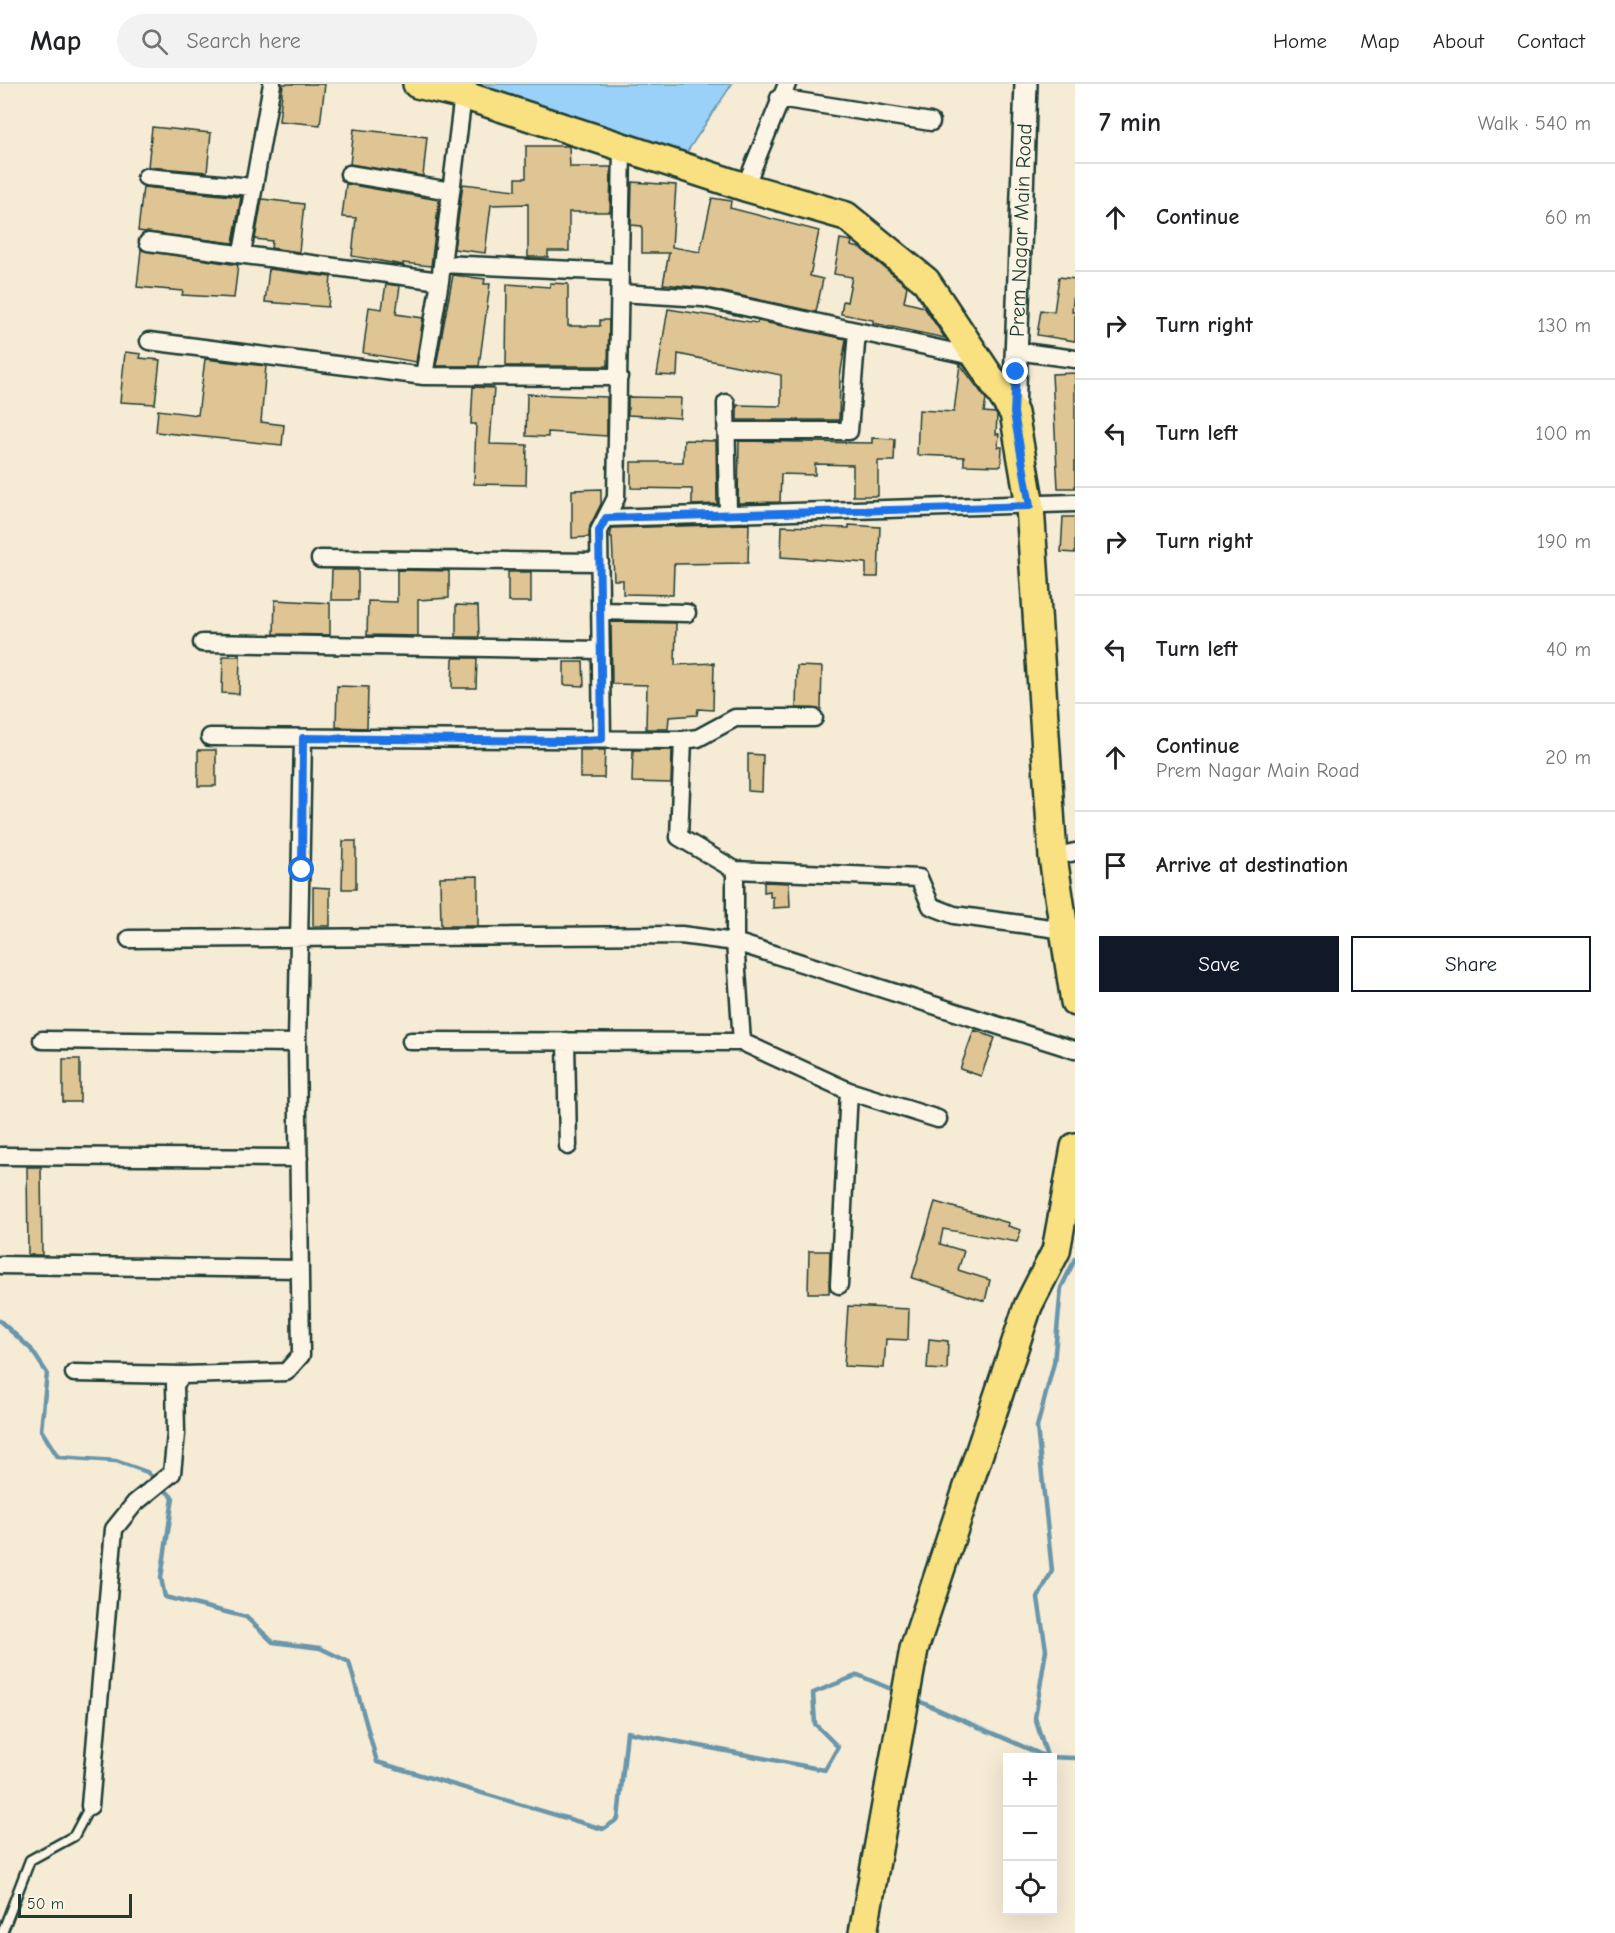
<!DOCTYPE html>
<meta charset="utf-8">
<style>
:root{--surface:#fff;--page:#f2f2f2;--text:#202124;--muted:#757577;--line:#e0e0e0;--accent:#111827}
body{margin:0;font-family:"Comic Neue",sans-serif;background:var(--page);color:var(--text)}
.controls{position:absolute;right:18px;bottom:18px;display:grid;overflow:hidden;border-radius:0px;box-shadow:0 6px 24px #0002}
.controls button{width:54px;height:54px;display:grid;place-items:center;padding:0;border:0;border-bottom:2px solid var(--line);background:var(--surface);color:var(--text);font:30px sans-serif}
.scale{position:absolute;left:18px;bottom:15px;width:114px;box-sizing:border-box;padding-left:6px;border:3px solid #1f3d34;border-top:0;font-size:16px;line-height:21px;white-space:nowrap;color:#1f3d34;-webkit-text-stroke:4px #fcf5e5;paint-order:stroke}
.stop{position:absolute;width:18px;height:18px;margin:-14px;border:4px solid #1a73e8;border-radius:50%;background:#fff}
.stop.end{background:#1a73e8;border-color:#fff;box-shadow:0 2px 6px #0008}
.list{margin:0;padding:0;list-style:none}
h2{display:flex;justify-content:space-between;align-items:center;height:78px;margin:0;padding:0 24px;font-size:26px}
h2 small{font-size:20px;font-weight:400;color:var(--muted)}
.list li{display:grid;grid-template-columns:39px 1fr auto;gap:18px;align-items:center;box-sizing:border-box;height:108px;padding:0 24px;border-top:2px solid var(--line)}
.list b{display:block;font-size:22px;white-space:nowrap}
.list p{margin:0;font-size:20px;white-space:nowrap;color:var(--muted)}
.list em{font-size:20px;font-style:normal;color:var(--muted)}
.actions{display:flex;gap:12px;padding:18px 24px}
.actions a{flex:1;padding:14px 0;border:2px solid var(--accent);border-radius:0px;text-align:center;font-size:21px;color:var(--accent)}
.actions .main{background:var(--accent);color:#fff}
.icon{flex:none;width:33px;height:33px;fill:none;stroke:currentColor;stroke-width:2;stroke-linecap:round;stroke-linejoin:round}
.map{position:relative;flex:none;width:1075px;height:1849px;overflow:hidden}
header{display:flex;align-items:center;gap:36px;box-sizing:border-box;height:84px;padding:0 30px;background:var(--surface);border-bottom:2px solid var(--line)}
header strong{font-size:28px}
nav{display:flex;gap:33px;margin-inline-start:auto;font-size:21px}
.search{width:420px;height:54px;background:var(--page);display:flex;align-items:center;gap:15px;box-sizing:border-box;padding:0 21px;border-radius:33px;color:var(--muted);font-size:22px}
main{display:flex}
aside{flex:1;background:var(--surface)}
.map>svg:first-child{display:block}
</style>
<header>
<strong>Map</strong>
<div class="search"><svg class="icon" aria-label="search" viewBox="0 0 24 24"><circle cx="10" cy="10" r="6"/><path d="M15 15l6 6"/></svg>Search here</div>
<nav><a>Home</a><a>Map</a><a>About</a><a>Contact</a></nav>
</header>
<main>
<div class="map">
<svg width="1075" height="1849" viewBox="0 0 1075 1849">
<rect width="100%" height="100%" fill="#f6ebd5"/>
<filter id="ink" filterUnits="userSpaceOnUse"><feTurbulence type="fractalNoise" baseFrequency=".0167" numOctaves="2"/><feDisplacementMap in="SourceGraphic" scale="12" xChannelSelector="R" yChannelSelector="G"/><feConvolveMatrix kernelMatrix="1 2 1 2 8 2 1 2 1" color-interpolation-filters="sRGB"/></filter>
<g filter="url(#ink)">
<path fill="#9ad1f9" stroke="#6996aa" stroke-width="1.5" d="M447,0H732L683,74Z"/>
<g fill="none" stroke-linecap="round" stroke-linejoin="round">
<path stroke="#6996aa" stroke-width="4.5" d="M0,1237L31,1265L47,1289L41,1346L58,1373L116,1377L147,1388L173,1414L161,1494L165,1513L246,1533L273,1558L320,1564L349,1578L377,1678L603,1745L618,1735L627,1648L825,1686L838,1663L815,1640L813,1609L858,1591L898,1608
M914,1615L1047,1673L1075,1674
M1047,1672L1035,1634L1046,1566L1038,1514L1052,1487L1037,1343L1054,1279L1061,1204L1075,1175"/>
</g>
<path fill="#dfc494" stroke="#1f3d34" stroke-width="1.5" d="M283,0H325L320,41L279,37Z
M152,43L211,49L207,88L148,83Z
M354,45L427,53L423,92L350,80Z
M526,62H569L570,83H611L610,128H569V167H548V173H528V120L491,121L485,169L454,165L463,100L516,106V94H526Z
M632,98L676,101L672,163L700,168L712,114L731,117L730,124L819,147L810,192L823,195L816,228L705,204L663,200L669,169H642V142L631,141Z
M346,100L439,116L431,182L403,179V181L352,172L356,134L342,133Z
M143,103L241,113L233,159L138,147Z
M262,115L304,120L299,168L271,164L272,157L255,155Z
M840,155L852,157L851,162L860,164L907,202L904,218L924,223L945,254L873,239V236L841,230L843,217L847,218L852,193L834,190Z
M141,166L238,181L234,214L182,211L183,207L137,203Z
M269,185L331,193L328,223L265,218Z
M453,191L485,195L484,200H490L479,282H436Z
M1059,193L1075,195L1072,228H1075V257L1037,251L1041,226L1054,228Z
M550,199L568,200V242H600V236H609L608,282H506L507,200L550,203Z
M386,200L400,202L396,230L423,234L416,278L363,269L369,223L382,225Z
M668,225L757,239L758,237L846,255L840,293L839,336H737V321L781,322V291L678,270L677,292L657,291Z
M125,268L141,270L140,274L160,276L155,320L120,318Z
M205,275L266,282L261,338L284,341L282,361L156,348L158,326L198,331Z
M960,280L986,315L984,328L995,329L997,331L996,350H999L998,363H1002L1001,382L964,381V373L917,371L919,326L954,328Z
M1075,289V404H1058L1052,290Z
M473,303L494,304L490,360L527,361L526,401L474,400L476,340H471Z
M527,310L607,313V352L548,348V353L526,352Z
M628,313L681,314L680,334L628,331Z
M872,354L895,355L894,377H878V412H853V381L815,380V391L781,390L780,418L738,419L739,357L872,359Z
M684,356L716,357L717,420L692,421V405L631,404V378H683Z
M601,405V420L590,442L589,453L572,454V406Z
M1063,433H1075V469L1061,468Z
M749,440L748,479L674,480L673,511L623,510V496H614L612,453H610L612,444Z
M849,441L880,443L878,493H866V479L781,473L782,442L849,444Z
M332,486H358V516H331Z
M397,486L449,487V514L418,516V552L367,551L368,517L397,518Z
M508,488H531V518H508Z
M275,516L330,519V551L274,550Z
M456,521L478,522L479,553H456Z
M611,538L676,539L675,581L714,579L713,626L698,625L697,631L669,633L668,645H646L647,601L612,600Z
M223,572H240L239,610L222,609Z
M453,574H477L476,604H452Z
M564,578H583L584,602L564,601Z
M797,582L822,583L821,625L796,624Z
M337,602L368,603L367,644L336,643Z
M198,666H216V702H198Z
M580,666H605L604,694H580Z
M633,666H672L671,699L632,698Z
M748,670L763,671L762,708L748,707Z
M343,757H356V805H342Z
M478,792V842H441L440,793Z
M764,798L789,799L790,823L773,824V813H770V807L764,808Z
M313,803L330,804V842H313Z
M974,946L995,954L981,992L960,985Z
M63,975H80V1018H63Z
M27,1083H41L42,1171H28Z
M935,1118L1009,1139L1008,1142L1021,1146L1017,1158L943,1145L940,1160L964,1167L958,1186L990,1196L985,1217L912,1194Z
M809,1167H830L829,1209H808Z
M848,1222L909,1225L908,1256L886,1255L884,1284L844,1282Z
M929,1255L948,1257L947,1286L927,1285Z"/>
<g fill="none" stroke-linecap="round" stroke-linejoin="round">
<g stroke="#1f3d34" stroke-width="13">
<path id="service" d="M2,1849L30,1776L74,1752L90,1722"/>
</g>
<g stroke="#1f3d34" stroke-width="21">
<path id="minor" d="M779,14L931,38
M349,90L451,107
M146,93L252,103
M745,103L787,0
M148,158L440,197
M242,169L272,0
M442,180L620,188
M620,209L703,214L977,273
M149,257L424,292L619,293
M1016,267L1075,275
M424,292L440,197L463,11
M726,319L728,430
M726,347H849L857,247
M606,434L1075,419
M320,475L600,478
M600,527L687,529
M202,559L601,566
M210,653L683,656L679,753L735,786V858L742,958
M602,655L599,447L616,414L622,63
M683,656L698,654L735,634H814
M1053,773L1075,768
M735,786L919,794L931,822L954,831L1065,846
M129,855L681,851L735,858L1075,966
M42,956L297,959
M411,957L742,958L849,1007L938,1035
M566,957L568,1062
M0,1072L299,1074
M0,1181L300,1185
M839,1201L849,1007
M74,1289L183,1291L286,1288L301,1271L297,959L303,654
M90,1722L114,1445L135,1419L172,1389L176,1350L175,1300L183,1291"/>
</g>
<g stroke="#1f3d34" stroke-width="26">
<g id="tertiary">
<path id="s1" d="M1014,329L1026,0"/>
</g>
</g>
<g stroke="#1f3d34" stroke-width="32">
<path id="primary" d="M417,0L463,11L745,103L846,132L926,197L1014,329L1030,422L1053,773L1075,918
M863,1849L914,1565L1028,1222L1056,1167L1075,1063"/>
</g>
<use href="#service" stroke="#fcf5e5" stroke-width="8"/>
<use href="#minor" stroke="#fcf5e5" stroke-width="16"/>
<use href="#tertiary" stroke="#fcf5e5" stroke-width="21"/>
<use href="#primary" stroke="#f9e181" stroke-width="27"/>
</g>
</g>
<g fill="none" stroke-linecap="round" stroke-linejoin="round" filter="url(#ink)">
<path stroke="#1a73e8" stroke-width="8" d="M302,786L303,654L564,657L602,655L599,447L606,434L1030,422L1014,329L1016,288"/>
</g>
<g text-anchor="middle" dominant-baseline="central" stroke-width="4.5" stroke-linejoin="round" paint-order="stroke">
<g font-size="21" fill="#1f3d34" stroke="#fcf5e5">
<text stroke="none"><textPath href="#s1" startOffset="183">Prem Nagar Main Road</textPath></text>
</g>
</g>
</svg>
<div class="controls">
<button>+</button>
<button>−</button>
<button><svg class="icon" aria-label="locate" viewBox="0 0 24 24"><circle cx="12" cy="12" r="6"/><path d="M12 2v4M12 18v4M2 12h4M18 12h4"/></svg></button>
</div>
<div class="scale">50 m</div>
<div class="stop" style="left:302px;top:786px"></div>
<div class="stop end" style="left:1016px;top:288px"></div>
</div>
<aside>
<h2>7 min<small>Walk · 540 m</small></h2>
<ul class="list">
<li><svg class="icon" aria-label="ahead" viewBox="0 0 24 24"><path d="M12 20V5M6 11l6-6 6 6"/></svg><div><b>Continue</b></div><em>60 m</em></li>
<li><svg class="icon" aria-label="right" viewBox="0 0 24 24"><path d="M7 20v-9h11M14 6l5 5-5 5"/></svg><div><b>Turn right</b></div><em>130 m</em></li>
<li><svg class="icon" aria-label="left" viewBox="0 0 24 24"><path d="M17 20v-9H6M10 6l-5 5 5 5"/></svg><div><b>Turn left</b></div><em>100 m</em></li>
<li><svg class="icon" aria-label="right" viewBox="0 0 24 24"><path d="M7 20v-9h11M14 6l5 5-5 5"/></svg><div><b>Turn right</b></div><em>190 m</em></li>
<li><svg class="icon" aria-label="left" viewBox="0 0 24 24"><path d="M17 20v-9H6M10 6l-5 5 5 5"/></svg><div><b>Turn left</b></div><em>40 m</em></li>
<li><svg class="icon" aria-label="ahead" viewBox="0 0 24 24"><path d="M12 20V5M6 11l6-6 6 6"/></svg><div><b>Continue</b><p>Prem Nagar Main Road</p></div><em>20 m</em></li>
<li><svg class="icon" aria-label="arrive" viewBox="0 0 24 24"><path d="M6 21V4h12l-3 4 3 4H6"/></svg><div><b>Arrive at destination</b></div></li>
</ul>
<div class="actions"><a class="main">Save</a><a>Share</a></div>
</aside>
</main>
